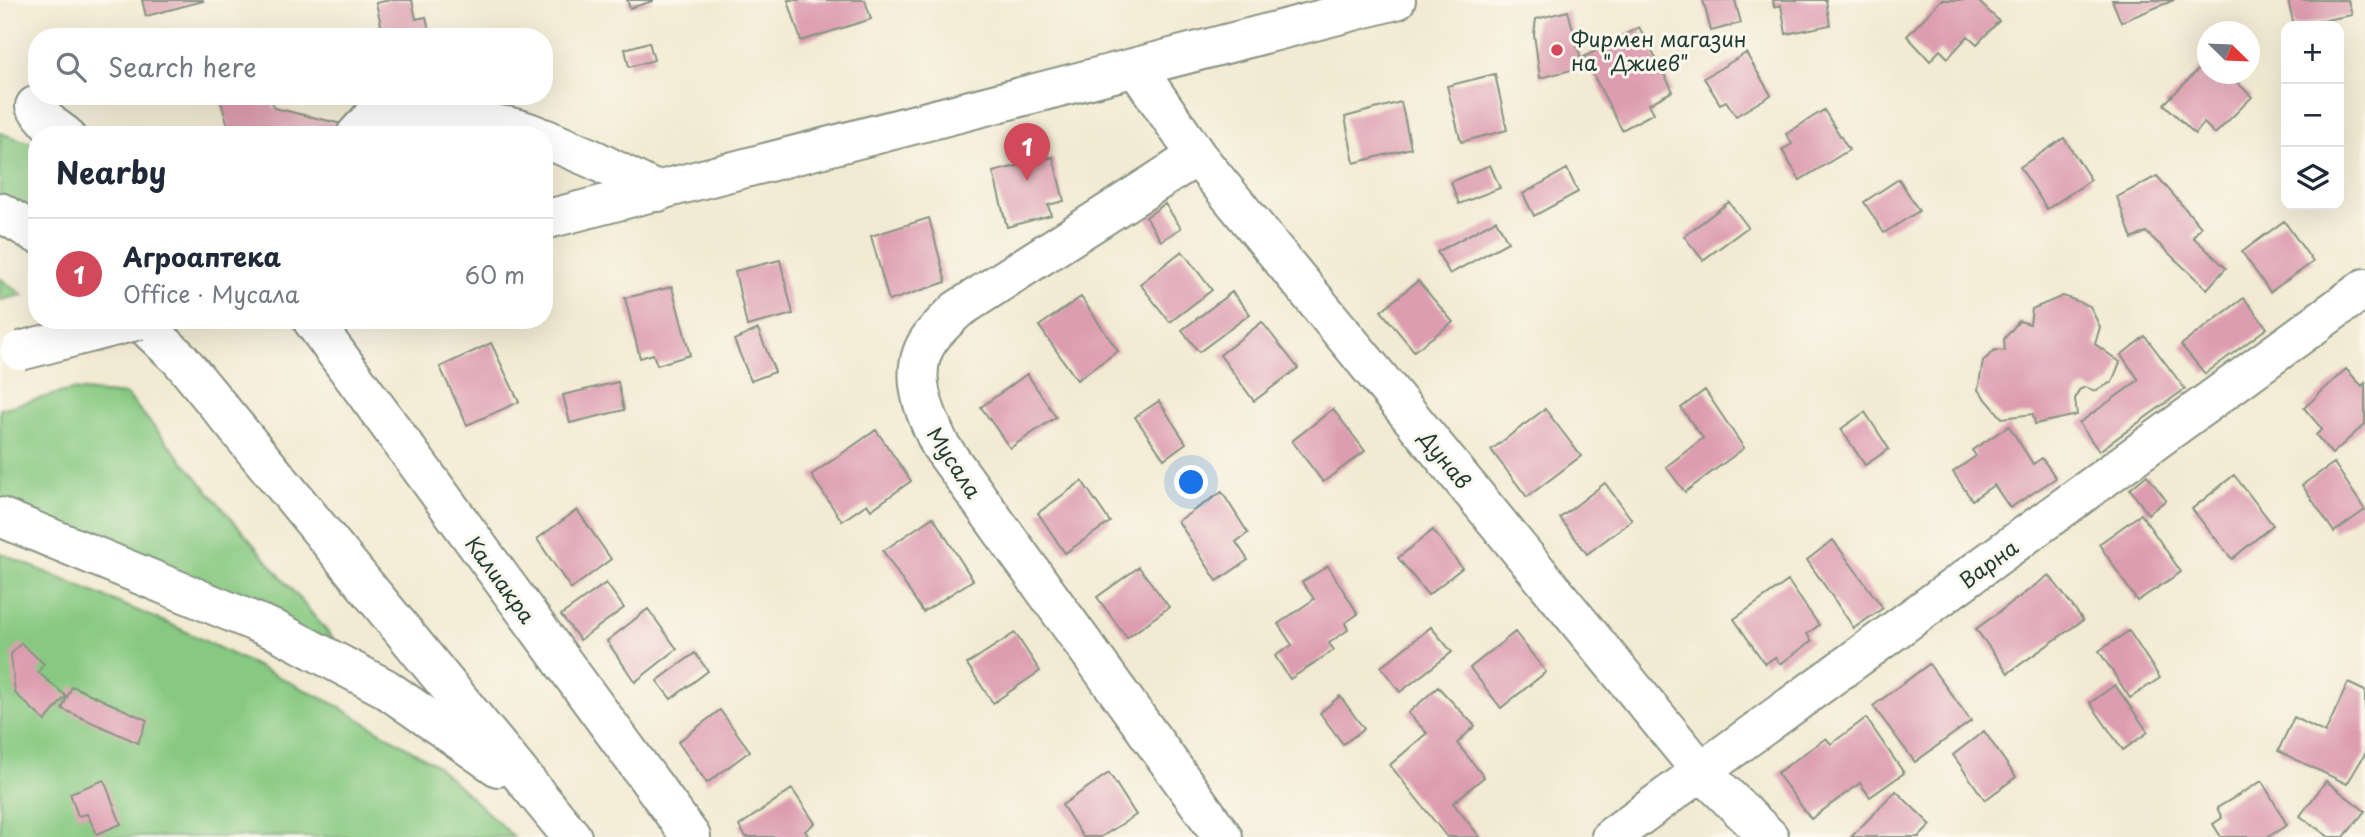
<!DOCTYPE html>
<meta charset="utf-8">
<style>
:root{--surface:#fff;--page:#f6f6f7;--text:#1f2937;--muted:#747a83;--line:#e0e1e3;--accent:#d1495b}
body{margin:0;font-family:"Playpen Sans",sans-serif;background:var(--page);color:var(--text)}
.controls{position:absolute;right:21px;top:21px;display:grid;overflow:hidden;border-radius:14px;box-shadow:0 7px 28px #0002}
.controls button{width:63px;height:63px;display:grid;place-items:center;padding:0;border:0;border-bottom:2px solid var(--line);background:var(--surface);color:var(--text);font:35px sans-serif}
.compass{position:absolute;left:2197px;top:21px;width:63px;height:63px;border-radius:50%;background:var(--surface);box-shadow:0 7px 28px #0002;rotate:113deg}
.you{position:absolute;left:1192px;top:483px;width:24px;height:24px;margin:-18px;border:5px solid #fff;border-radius:50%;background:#1a73e8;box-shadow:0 0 0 10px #1a73e833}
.badge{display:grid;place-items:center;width:46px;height:46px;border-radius:50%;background:var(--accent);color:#fff;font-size:23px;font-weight:700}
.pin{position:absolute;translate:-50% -58px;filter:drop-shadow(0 2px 4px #0008)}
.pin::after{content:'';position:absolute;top:37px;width:24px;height:21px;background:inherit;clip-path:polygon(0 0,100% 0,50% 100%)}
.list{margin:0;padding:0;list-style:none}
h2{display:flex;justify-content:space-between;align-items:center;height:91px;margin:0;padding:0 28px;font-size:30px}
h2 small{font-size:23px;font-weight:400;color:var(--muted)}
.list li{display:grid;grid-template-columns:46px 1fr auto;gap:21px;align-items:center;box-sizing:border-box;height:112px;padding:0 28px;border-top:2px solid var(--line)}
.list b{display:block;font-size:26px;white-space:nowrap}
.list p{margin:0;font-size:23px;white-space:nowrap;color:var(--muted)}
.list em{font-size:23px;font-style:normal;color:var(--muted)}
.icon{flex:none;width:38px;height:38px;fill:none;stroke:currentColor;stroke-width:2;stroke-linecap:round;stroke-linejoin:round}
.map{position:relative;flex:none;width:2365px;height:837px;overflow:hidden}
.search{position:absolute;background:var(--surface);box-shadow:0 7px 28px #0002;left:28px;top:28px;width:525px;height:77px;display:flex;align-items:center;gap:18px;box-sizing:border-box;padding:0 24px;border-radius:28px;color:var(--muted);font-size:26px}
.panel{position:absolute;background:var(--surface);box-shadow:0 7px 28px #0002;left:28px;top:126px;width:525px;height:203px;border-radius:28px}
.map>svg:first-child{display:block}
</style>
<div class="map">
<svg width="2365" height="837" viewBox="0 0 2365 837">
<rect width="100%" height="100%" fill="#fbf7ec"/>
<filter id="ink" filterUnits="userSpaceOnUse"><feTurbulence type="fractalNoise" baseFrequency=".0143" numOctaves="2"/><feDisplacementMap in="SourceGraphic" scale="14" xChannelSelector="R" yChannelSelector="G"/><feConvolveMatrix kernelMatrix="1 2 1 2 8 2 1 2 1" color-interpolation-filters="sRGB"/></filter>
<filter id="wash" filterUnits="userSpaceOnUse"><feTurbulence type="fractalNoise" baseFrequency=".00686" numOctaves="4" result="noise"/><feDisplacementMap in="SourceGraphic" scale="28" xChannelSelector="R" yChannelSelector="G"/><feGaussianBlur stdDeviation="1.57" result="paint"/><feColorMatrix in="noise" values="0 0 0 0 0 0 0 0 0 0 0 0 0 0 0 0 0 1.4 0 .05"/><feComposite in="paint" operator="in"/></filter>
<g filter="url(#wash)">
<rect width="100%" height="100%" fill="#f2ead2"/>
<path fill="#87c981" stroke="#53835a" stroke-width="2" d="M0,133L37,145V237L0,213Z
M0,278L23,295L0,300Z
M71,390L127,395L364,675L0,519V409Z
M0,553L174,626L334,704L435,764L514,837H0Z"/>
<g id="blocks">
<path fill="#dd9db0" d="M142,0H203V1L146,16Z
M389,0H412L416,19L426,17L430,35L384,37L376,3Z
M627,0H653V1L630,8Z
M788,0H865L871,19L801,41Z
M1703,0H1735L1741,23L1711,31Z
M1773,0H1826L1830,25L1786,34L1781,5L1774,7Z
M1941,0H1977L1999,21L1977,44L1968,36L1948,58L1940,50L1930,61L1907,36Z
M2112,0H2174L2121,22Z
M2288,0H2348L2352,15L2294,26Z
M1568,11L1583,67L1540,78L1534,34L1536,19Z
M1639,27L1673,91L1649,104L1654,113L1622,130L1584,57Z
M649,42L654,60L629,67L625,49Z
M1746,53L1771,95L1736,116L1726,101L1720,104L1704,78Z
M2208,60V74H2229L2252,97L2215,134L2204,123L2195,134L2164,104Z
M1495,74L1507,130L1461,142L1447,86Z
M219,96H271L274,108L388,135H231Z
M1401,102L1411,148L1354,163L1345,117Z
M1824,110L1849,150L1800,180L1782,150L1792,144L1786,134Z
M2064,138L2091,180L2047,209L2020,167Z
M1053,157L1064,201L1048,205L1051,215L1007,227L993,172Z
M1490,165L1500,188L1459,204L1451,182Z
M1567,169L1578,192L1534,216L1523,194Z
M2157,176L2201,227L2193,237L2226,268L2207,289L2146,232L2132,239L2117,197Z
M1899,179L1919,211L1884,233L1864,202Z
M1729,202L1748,227L1703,260L1684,236Z
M1165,204L1181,228L1161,241L1146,217Z
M929,218L946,282L889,301L871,236Z
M1496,220L1508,242L1450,274L1437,252Z
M2284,221L2313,262L2270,292L2242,252Z
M1182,251L1212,290L1170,322L1140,284Z
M780,260L793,314L747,326L735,271Z
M1418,281L1453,322L1414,351L1381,311Z
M672,287L690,355L657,365L653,354L640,358L625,298Z
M1232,292L1250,314L1199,352L1182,330Z
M2063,296L2090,306L2100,327L2095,344L2120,362L2112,382L2095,391L2085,387L2079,390L2075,399L2077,415L2035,424L2033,414L2002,418L1978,390L1983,361L1995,350L2005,351L2004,339L2019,321L2030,324L2032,309Z
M1081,297L1118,351L1077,380L1039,326Z
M2244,298L2267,328L2205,374L2181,345Z
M1262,322L1298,368L1254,401L1220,355Z
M758,329L775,372L751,381L734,340Z
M2145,336L2185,389L2099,451L2079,423L2139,380L2121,355Z
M491,343L519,402L467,425L440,367Z
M2346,369L2362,386L2365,383V424L2332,454L2316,435L2322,429L2304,408Z
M1027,374L1056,417L1010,448L981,407Z
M618,382L624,410L570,423L563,395Z
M1705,390L1744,448L1685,492L1666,467L1703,438L1681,408Z
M1159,401L1186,443L1164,459L1135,417Z
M1333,409L1365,451L1323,482L1292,441Z
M1545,409L1581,456L1527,497L1491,450Z
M1865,412L1889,449L1865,465L1841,429Z
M2009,426L2033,464L2042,458L2056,478L2010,508L1994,485L1972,500L1953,472L1976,456L1972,450Z
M876,430L911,481L871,510L867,504L842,521L811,475Z
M2334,463L2365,510L2334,532L2302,485Z
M2147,475L2166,500L2148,514L2130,489Z
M2234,475L2273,525L2232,559L2192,509Z
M1082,481L1110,522L1065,553L1038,513Z
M1605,483L1632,520L1587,554L1560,518Z
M1222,492L1248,533L1236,542L1248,560L1217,581L1178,521Z
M577,510L611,559L571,589L537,539Z
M2141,514L2181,572L2137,601L2099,544Z
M933,517L973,580L923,612L883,551Z
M1433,530L1462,568L1428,595L1398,558Z
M1833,540L1883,608L1854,628L1807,560Z
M1328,566L1358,614L1345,623L1348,630L1329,643L1334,650L1290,679L1275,656L1292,645L1278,624L1314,599L1302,582Z
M1139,567L1169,607L1127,638L1097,597Z
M2049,575L2083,620L2008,673L1976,629Z
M1788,581L1819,625L1807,634L1812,641L1780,664L1775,657L1765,664L1734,619Z
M606,583L624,608L580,640L561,615Z
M648,609L677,649L635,682L607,641Z
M1431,627L1452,652L1400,692L1381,667Z
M2129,631L2160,678L2130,698L2099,651Z
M1515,632L1546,672L1501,708L1470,668Z
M1015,633L1040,671L993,703L967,664Z
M21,643L44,664L38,672L66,696L45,721L15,693L11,654Z
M695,653L708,671L671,699L657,681Z
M1929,664L1971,721L1915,762L1873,706Z
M2348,683L2365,691V754L2347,784L2278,751L2294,717L2325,733Z
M2115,685L2148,732L2123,750L2090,703Z
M72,686L147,720L138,743L62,709Z
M1438,687L1475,726L1457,743L1484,777L1453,803L1480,837H1447L1390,765L1427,733L1408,713Z
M1340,696L1364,729L1343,744L1320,713Z
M720,710L750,751L707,783L678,742Z
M1866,718L1904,773L1870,797L1860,783L1811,819L1777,773L1826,738L1831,744Z
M1984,731L2016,777L1985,800L1953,755Z
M1109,773L1136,815L1101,837H1083L1062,805Z
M104,780L121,824L97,834L87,814L78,816L70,793Z
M2262,781L2287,825L2268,837H2221L2213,824L2222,818L2217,808Z
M2326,781L2365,811L2344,837H2329L2300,816Z
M792,789L815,823L805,831L809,837H746L739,826Z
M1896,791L1931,825L1919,837H1851Z"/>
</g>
</g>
<g filter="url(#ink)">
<use href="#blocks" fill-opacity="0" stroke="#889483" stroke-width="2"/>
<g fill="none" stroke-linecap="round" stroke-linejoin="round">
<g stroke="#889483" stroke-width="42">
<path id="minor" d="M1137,69L1197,156L1701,771L1769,837
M35,106L50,124L65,135
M356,135L376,113C420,117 496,118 536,135
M544,138L595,160L658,192
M1197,156L957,310C948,319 938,328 931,337C905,371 925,413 940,445L1223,837
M0,212L37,234
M139,320L180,359L572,837
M312,320L691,837
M0,517L277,631L385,688L498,767
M1611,837L2365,288"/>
</g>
<g stroke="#889483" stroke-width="42">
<path id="major" d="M544,220L1396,0"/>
</g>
<use href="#minor" stroke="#fff" stroke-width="38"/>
<use href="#major" stroke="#fff" stroke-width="38"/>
<g stroke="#889483" stroke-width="42" stroke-linecap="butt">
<path id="major-bridge" d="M20,351L139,320"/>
</g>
<use href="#major-bridge" stroke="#fff" stroke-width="38"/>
</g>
</g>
<circle fill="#d1495b" stroke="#fbf7ec" stroke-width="2.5" cx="1557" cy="50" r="7"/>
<g text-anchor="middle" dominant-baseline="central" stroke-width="6" stroke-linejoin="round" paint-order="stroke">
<g font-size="21" fill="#1f3d34" stroke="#fbf7ec" text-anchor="start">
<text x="1571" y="38">Фирмен магазин<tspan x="1571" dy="24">на "Джиев"</tspan></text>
</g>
<g font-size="21" fill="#1f3d34" stroke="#fbf7ec">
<text transform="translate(1446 459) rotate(51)">Дунав</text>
<text transform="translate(955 462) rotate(57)">Мусала</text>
<text transform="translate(1988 563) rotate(-36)">Варна</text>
<text transform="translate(501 579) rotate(54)">Калиакра</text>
</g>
</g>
</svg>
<div class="controls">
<button>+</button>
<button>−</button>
<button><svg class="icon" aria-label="layers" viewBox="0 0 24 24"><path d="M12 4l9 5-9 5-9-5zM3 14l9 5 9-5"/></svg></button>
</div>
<svg class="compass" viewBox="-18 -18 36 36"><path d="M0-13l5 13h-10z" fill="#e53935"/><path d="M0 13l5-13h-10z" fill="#747a83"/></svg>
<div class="you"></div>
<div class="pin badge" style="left:1027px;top:181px">1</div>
<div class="search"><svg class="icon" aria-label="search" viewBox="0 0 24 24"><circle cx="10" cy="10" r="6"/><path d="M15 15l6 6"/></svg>Search here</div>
<section class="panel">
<h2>Nearby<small></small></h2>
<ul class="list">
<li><span class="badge">1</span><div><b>Агроаптека</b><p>Office · Мусала</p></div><em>60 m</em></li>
</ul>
</section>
</div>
